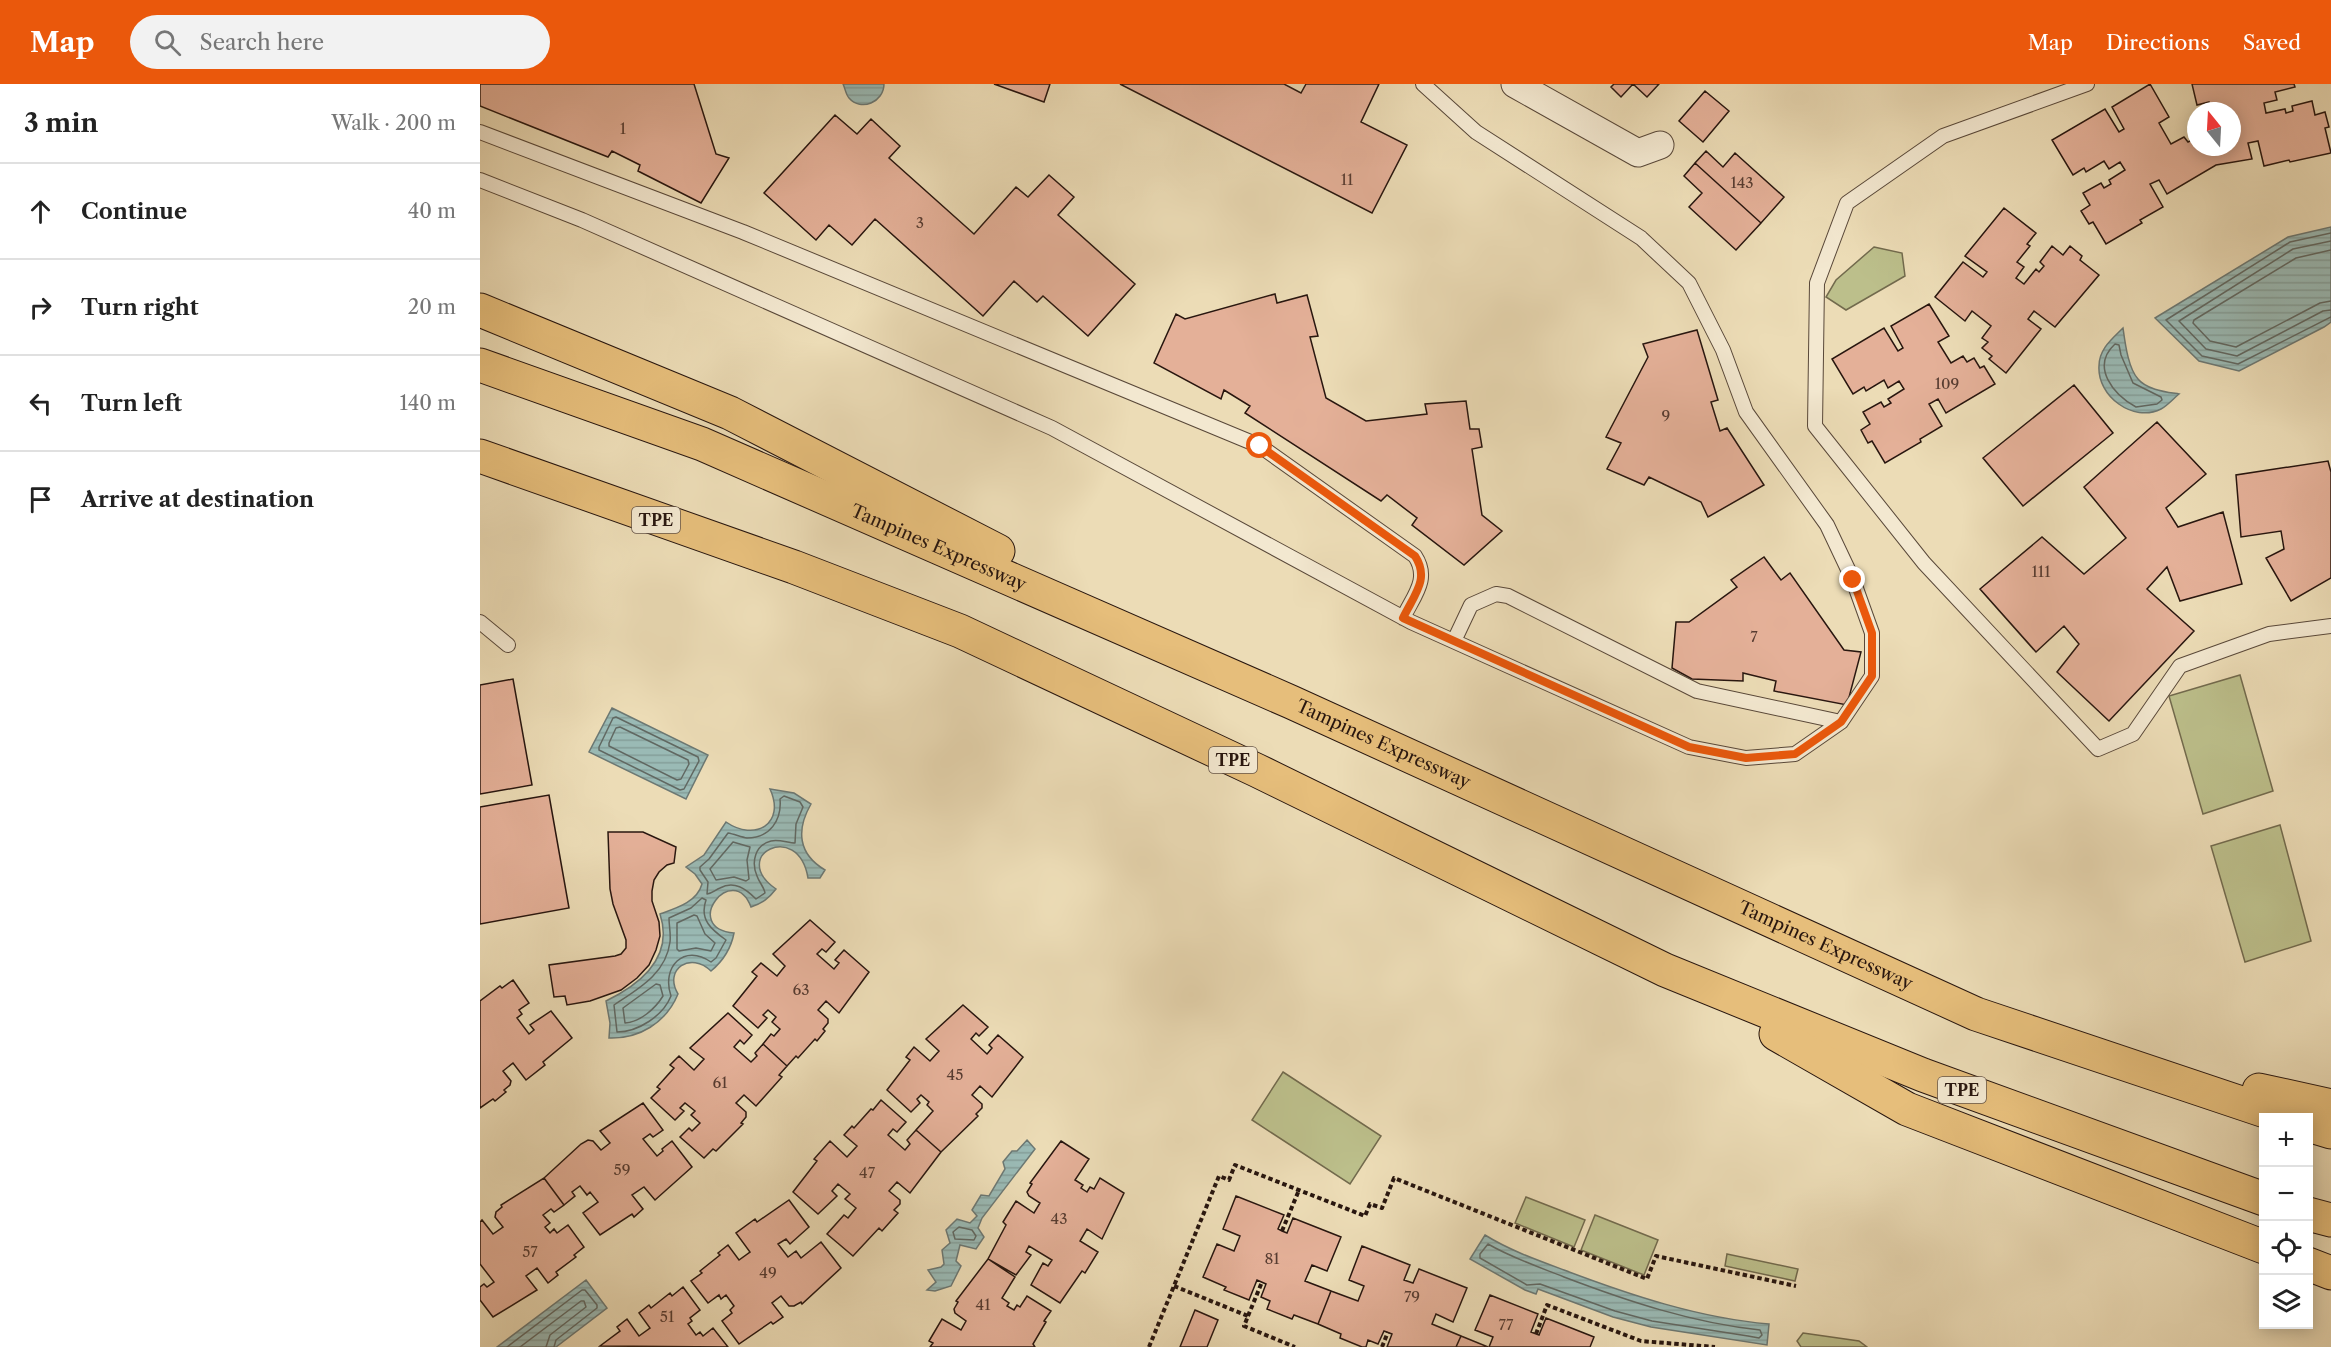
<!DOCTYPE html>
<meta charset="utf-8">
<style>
:root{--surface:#fff;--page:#f2f2f2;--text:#222;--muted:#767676;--line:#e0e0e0;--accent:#ea580c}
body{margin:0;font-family:"Libre Caslon Text",serif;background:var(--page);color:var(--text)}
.controls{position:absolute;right:18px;bottom:18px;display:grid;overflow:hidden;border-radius:0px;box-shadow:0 3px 15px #0003}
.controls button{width:54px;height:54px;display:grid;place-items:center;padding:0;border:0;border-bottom:2px solid var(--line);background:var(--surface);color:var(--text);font:30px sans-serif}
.compass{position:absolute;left:1707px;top:18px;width:54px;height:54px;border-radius:50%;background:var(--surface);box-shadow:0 3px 15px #0003;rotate:342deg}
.stop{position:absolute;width:18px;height:18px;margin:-14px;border:4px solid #ea580c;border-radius:50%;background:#fff}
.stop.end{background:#ea580c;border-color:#fff;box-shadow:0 2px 6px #0008}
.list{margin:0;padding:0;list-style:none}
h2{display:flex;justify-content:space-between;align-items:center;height:78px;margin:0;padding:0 24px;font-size:26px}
h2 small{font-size:20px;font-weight:400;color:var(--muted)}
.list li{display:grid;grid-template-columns:39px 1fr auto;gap:18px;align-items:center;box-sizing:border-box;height:96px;padding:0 24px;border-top:2px solid var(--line)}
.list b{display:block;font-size:22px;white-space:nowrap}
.list em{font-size:20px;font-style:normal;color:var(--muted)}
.icon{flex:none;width:33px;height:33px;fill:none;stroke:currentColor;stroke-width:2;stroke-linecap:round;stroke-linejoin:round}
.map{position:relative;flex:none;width:1851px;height:1263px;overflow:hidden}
header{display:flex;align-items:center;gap:36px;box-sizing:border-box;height:84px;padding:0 30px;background:var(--accent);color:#fff}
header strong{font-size:28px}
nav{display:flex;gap:33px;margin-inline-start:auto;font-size:21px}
.search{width:420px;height:54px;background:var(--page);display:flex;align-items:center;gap:15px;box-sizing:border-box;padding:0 21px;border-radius:33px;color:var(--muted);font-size:22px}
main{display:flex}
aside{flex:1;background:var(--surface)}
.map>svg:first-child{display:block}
</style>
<header>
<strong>Map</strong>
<div class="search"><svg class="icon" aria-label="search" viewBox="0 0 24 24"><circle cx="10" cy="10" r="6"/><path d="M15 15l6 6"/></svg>Search here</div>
<nav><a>Map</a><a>Directions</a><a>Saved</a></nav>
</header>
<main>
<aside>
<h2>3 min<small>Walk · 200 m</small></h2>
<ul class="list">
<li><svg class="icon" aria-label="ahead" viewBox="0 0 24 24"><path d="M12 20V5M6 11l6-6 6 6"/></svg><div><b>Continue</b></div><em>40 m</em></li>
<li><svg class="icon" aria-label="right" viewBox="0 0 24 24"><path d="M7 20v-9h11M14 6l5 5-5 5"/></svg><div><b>Turn right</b></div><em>20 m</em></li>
<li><svg class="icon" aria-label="left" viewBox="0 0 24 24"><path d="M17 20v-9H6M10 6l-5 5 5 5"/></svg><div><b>Turn left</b></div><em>140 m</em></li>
<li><svg class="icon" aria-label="arrive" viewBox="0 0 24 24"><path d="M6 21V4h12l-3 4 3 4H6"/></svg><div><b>Arrive at destination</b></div></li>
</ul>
</aside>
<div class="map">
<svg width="1851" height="1263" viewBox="0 0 1851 1263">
<defs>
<pattern id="water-rules" width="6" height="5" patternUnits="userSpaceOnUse" patternTransform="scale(1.5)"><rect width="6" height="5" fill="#9abab5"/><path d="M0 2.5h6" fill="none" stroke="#859f9a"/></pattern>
</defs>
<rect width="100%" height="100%" fill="#ecdcb6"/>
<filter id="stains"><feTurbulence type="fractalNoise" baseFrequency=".00333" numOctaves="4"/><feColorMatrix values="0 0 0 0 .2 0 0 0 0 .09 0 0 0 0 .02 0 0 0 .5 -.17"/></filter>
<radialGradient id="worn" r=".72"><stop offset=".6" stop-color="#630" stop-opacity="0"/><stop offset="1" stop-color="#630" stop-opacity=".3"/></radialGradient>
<path fill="#bcbf8b" stroke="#726a4d" stroke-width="1.5" d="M1394,163L1422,169L1425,192L1366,226L1346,213L1356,196Z
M1760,591L1793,707L1723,730L1689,612Z
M1800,741L1831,857L1765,878L1731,762Z
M803,988L901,1052L870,1100L772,1036Z
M1046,1113L1105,1136L1094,1163L1035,1139Z
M1115,1131L1178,1156L1164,1191L1101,1166Z
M1247,1170L1318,1185L1315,1197L1245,1182Z
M1323,1249L1379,1257L1387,1263H1321L1317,1257Z"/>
<path fill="url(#water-rules)" stroke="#6c7873" stroke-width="1.5" d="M363,0H404C404,18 381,28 369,14C366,11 365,4 363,0Z
M1851,143V238L1844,243L1759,287L1719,277L1675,234L1808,153Z
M1643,244C1645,258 1648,284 1658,295C1667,306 1687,308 1699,310C1693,315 1687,322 1681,325C1653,339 1617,312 1619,282C1619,265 1632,255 1643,244Z
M132,624L228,671L206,715L109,668Z
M290,705L314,709L331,720C316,746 318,770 345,786L340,794H328C318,735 248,772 296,805C289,814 283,819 271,823C253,776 200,844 254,849C251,865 243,877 231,887C211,867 183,885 198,910C186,939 159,955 129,954L130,939L126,917C161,900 194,873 180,830C197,824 217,818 222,800L215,790L206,783L224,771L246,738C275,758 306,740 290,705Z
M547,1056L555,1065L502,1134L498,1144L504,1153L496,1165L480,1161L476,1177L481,1182L471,1202L455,1207L447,1206L456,1198L448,1186L461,1183L464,1180L462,1166L470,1159L466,1146L477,1135L490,1139L497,1132L492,1126L501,1111L509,1112L525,1085L523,1078L532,1067H537Z
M1005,1151C1029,1166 1057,1176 1084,1186C1150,1211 1219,1234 1289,1240L1287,1261L1171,1243L1133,1233L1058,1205L1056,1210L1045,1206L990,1175Z
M106,1196L127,1224L76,1263H17Z"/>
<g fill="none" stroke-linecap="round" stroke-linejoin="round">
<path stroke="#616862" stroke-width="1.5" d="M1851,149L1810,158L1686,236L1722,272L1758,280L1851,233
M1851,157L1813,165L1699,237L1726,265L1757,272L1843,227L1851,226
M1851,166L1816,174L1714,236L1713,239L1730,257L1756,263L1840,219L1851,217
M1635,260L1639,261L1641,271L1653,299L1681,313L1682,316L1677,320L1656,323C1634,311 1610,283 1635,260Z
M136,633L218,673L219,677L204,705L200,706L119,666V663L133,634Z
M140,643L208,676L209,680L201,695L197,696L129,662V659L136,644Z
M304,712L320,718L323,723L316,740L315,759C308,759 299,755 291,757C275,761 271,778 277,792C279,798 284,803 285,809L276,815C266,805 254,796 240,804C235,806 233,809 227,810L228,798L220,786V783L229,775L248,749C254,750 261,753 267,754C290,754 302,736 300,715Z
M253,758L270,763L267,776L269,795L266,797L254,793L236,796L230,785Z
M222,814L226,816C219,836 232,846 246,856L236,874L231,878C204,859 181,883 191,912C183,932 158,948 137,948L134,921C158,905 186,890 190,858C191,850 189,842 189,834L211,824Z
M214,831L217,832L225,850L235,859L231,867L216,864L199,867L197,865V839Z
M176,900L180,901L183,912C175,925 160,938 145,939L143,924Z
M479,1143L492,1146L496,1152L494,1156L475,1155L473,1148Z
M1008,1160C1032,1174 1059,1183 1084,1193C1147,1217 1213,1239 1280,1246L1282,1251L1279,1254L1268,1252L1172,1237L1135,1227L1060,1200L1047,1201L1000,1174V1170Z
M27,1263L102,1206H105L117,1221V1224L76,1256L74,1263
M40,1263L101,1217H104L106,1223L70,1251L66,1263"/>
</g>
<path fill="#e4b098" stroke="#28160f" stroke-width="1.5" d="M0,0H214L236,70L249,74L221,119L158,87L160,81L132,67L128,73L0,22Z
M514,0H570L564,18Z
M640,0H804L821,9L826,0H899L881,38L927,61L892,129Z
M1134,0H1179L1167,13L1153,0L1141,13L1131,3Z
M1670,0L1689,33L1679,39L1691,60L1704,53L1708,58L1716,54V63H1752V27H1731L1729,18L1717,21L1712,0H1814L1815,3L1795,8L1797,16L1784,19L1786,29L1805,25L1806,29L1813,27L1812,22L1832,17L1835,31L1845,28L1849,43L1845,44L1851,69L1810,78L1809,76L1784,82L1778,57L1768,59L1772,75L1736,81L1687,110L1679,96L1670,100L1683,123L1660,136L1662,139L1626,160L1613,138L1609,140L1601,127L1610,121L1603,109L1621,99L1624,104L1631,100L1629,96L1645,86L1640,78L1629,85L1624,77L1606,88L1604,84L1593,91L1572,56L1625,25L1639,48L1644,45L1632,23Z
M1225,7L1249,27L1223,58L1199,37Z
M355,31L377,50L391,35L420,62L409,74L494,150L536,103L548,113L569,91L594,113L578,131L655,200L608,252L563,212L557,218L534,197L503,232L395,135L372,161L349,141L336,156L284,109Z
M1226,67L1243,83L1255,69L1304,113L1281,139L1215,79Z
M1215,79L1281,139L1256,166L1209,123L1222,109L1204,92Z
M1524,124L1556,149L1547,160L1550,162L1537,178L1544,183L1536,194L1544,200L1556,185L1559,188L1564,182L1560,178L1572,162L1583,171L1590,162L1602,172L1600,176L1619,191L1575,243L1554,227L1548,235L1561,245L1526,289L1509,275L1512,272L1502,264L1508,258L1502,254L1511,242L1492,227L1485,237L1455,213L1483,178L1503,193L1507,188L1485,172Z
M795,210L797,219L827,211L838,252L830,253L846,314L886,337L947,330L945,320L986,317L990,345H999L1002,363L992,365L1002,431L1022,447L984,481L932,441L937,434L907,411L901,417L765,329L770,322L744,306L741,315L674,279L696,230L705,235Z
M1449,220L1469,252L1458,258L1471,279L1483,272L1487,278L1494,274L1500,284L1504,282L1515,300L1466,329L1458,315L1449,320L1462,342L1440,355L1441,358L1405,379L1392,357L1388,359L1381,346L1390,340L1383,328L1401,318L1404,323L1411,319L1408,315L1424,305L1419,297L1408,304L1404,296L1386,307L1384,303L1373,310L1352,275L1404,244L1418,267L1423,264L1411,242Z
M1217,246L1238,316L1231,318L1240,347L1247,344L1284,401L1228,433L1221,418L1169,393L1164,401L1127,385L1141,359L1126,353L1168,273L1163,260Z
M1594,301L1633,349L1543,422L1503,374Z
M1677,338L1726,390L1686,424L1698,443L1743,428L1762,500L1700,517L1687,483L1667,505L1714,547L1629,637L1577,588L1599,560L1584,542L1556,568L1500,505L1562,453L1604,490L1646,454L1604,403Z
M1848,377L1851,388V494L1811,517L1786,474L1804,465L1801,447L1761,453L1756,391Z
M1284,473L1301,496L1310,489L1364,566L1381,568L1367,621L1294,607L1296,597L1263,589V597L1212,595L1192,584L1196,538H1209L1257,503L1251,496Z
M33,595L52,701L0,710V601Z
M69,711L89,824L0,840V723Z
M128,748H163L196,763L194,779L187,781L179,788L174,796L172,807V817L179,838L180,852L176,866L169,881L157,894L141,906L110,917L87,921L85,912L74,913L69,881L135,872L141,870L146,864V856L133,820L130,805Z
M330,836L355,858L346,868L342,865L337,870L354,885L359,879L355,876L364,866L389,888L359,929L346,917L338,926L348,935V939L343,945L345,947L337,957L335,955L318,974L316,972L307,982L283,960L291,950L294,952L300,945L292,938L296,933L288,926L283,931L287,934L278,944L253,922L277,892L272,888L281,879L297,892L305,882L293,870Z
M33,896L49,919L39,926L42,930L37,934L49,950L54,946L50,941L71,927L92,954L63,978L65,981L46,996L33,979L23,987L31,997L30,1001L24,1006L26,1008L15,1017L13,1015L0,1024V917L20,902L22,904Z
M483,921L508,943L499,952L496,949L491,955L507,970L512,964L509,961L518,951L543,973L512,1013L500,1002L492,1011L502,1020V1024L496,1030L498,1032L461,1068L436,1046L453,1027L447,1021L449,1018L441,1011L437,1015L440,1019L431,1028L407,1006L430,976L426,973L434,963L450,977L459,967L446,955Z
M248,929L272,951L264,960L260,956L254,963L271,978L277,972L275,969L283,960L307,982L299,991L302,993L276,1022L264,1011L256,1019L266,1028V1033L261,1039L263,1040L236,1067L233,1065L224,1074L200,1053L209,1044L212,1047L220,1039L211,1031L215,1027L205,1019L200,1024L204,1027L195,1036L171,1014L180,1005L177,1003L194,984L190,981L199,972L214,986L224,975L210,964Z
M401,1016L426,1038L417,1048L413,1045L408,1051L425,1066L430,1060L427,1056L436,1046L461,1068L430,1109L417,1098L409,1107L420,1116V1120L414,1126L418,1129L402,1147L399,1144L373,1172L347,1150L364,1131L368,1134L376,1124L365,1115L370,1110L358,1100L352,1107L357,1112L338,1130L313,1108L337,1077L334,1075L350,1057L367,1073L377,1062L364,1051L372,1042L374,1044L391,1025L393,1026Z
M163,1019L183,1046L173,1053L170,1050L163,1055L177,1072L183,1067L182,1065L192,1057L212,1083L175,1116L164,1103L152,1111L163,1125L154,1133L152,1130L120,1151L103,1129L118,1118L110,1108L107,1111L100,1102L92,1108L95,1112L84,1121L64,1094L101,1060L108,1056L113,1057L121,1066L130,1059L120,1047Z
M581,1057L609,1075L595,1096L603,1101L601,1104L607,1108L610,1103L614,1105L620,1094L644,1109L622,1155L607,1145L600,1157L618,1168L605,1189L602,1187L580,1219L551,1201L563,1179L568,1182L572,1176L549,1162L546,1168L551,1171L536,1191L508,1175L526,1141L523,1138L536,1117L554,1129L560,1119L549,1112L547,1108L552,1100L550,1099Z
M64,1094L84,1121L74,1128L71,1125L63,1131L70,1139L65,1143L70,1149L74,1145L77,1149L88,1141L104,1163L94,1171L96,1173L76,1188L78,1191L68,1199L57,1184L46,1192L57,1206L13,1233L0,1216V1203L4,1200L7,1203L14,1198L0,1180V1138L2,1136L13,1150L23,1143L15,1133L16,1128L22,1123L21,1121Z
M756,1112L804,1131L798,1145L802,1147L807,1149L813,1134L861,1153L847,1187L832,1181L825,1197L851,1207L838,1240L814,1231L812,1235L787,1225L790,1217L781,1213L786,1200L777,1196L769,1216L744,1206L746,1203L723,1193L737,1160L754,1167L760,1152L743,1145Z
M309,1116L329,1143L310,1160L306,1155L298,1160L308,1173L316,1167L321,1174L341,1158L361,1184L322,1220L321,1218L314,1222H309L301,1212L292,1219L303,1233L293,1240L291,1238L259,1260L242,1237L252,1229L250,1226L254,1222L246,1211L241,1215L239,1211L228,1219L211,1197L222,1189L220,1187L240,1171L238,1169L248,1161L259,1176L270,1168L256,1149L275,1135L277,1138Z
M882,1162L930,1181L924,1196L933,1199L939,1185L987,1204L973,1238L956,1230L952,1240L981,1252L976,1263H907L912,1250L904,1247L898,1260L888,1256L886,1263H882L860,1254L861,1250L838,1240L851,1207L878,1217L884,1202L869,1196Z
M508,1175L535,1193L522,1214L529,1219L527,1222L534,1226L537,1221L540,1223L547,1212L571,1227L564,1237L566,1238L553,1260L555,1263H450L453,1259L449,1257L462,1235L481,1246L486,1237L475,1229L474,1225L478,1218L476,1217Z
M203,1203L220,1226L210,1234L212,1237L208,1240L216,1251L220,1248L223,1252L233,1244L248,1263L120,1262L140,1247L137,1243L147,1235L159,1252L170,1244L159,1229L169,1221L171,1224L190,1209L192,1212Z
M1010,1211L1058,1230L1051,1248L1059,1251L1066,1234L1114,1253L1110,1263H1009L1013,1253L995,1246Z
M715,1226L738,1236L727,1263H700Z
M981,1252L1008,1263H976Z"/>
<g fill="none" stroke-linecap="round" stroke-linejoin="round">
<g stroke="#594839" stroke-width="16">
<path id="service" d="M1607,0L1463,52L1367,119L1337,199L1335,342L1444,479L1618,665L1653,650L1700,582L1789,550L1851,542
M0,48L263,148L780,362L935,472C950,495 934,511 923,534
M0,96L102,136L572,344L931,538L1209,663L1266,674L1315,670L1361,638L1392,592V549L1373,496L1347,441L1266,328L1243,266L1209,199L1161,154L996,48L943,0
M0,538L28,561
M974,557L991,521L1016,510L1028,512L1217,607L1361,638"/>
</g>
<g stroke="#594839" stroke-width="29">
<path id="minor" d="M1035,0L1158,69L1180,61"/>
</g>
<g stroke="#28160f" stroke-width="35">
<g id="motorway">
<path d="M0,226L250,329L518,467"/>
<path id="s1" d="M0,281L222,360L811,618L1496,930L1806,1034"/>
<path d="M0,372L314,483L480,547L776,686L1185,886L1443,991L1784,1115"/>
<path d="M1296,950L1427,1025L1784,1163"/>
<path d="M1779,1006L1851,1022"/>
<path d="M1828,1041L1851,1048"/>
<path d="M1828,1130L1851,1136"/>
<path d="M1828,1180L1851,1189"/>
</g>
</g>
<path stroke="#28160f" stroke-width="4" stroke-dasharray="4.5 3" stroke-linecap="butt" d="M802,1147L819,1106
M694,1202L768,1232L764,1242L815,1263
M768,1232L782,1198
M1056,1250L1067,1221L1161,1257L1235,1263
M669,1263L739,1092L749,1096L755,1081L885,1132L890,1120L902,1124L914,1094L1167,1195L1176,1172L1316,1202
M902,1263L908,1248"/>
<use href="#service" stroke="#f3e8d0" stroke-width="14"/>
<use href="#minor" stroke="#f3e8d0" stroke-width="27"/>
<use href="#motorway" stroke="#e6be7b" stroke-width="33"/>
</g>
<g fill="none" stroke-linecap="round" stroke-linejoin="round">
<path stroke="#ea580c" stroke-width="8" d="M780,362L935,472C950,495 934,511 923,534L1209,663L1266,674L1315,670L1361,638L1392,592V549L1373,496"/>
</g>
<g text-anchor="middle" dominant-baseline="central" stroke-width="4.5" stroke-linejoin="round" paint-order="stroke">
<g font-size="15" fill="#573c31">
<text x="143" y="44">1</text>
<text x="867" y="95">11</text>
<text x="1262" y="98">143</text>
<text x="440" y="138">3</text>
<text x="1467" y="299">109</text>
<text x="1186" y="331">9</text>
<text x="1561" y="487">111</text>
<text x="1274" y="552">7</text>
<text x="321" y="905">63</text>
<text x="475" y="990">45</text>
<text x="240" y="998">61</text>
<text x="142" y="1085">59</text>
<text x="387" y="1088">47</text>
<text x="579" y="1134">43</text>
<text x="50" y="1167">57</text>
<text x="792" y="1174">81</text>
<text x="288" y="1188">49</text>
<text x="932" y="1212">79</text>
<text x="503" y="1220">41</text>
<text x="187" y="1232">51</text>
<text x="1026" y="1240">77</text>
</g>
<g fill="#f3e8d0" stroke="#655549" stroke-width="1.5">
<rect x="152" y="423" width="48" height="26" rx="4.5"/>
<rect x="729" y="663" width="48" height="26" rx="4.5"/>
<rect x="1458" y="993" width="48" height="26" rx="4.5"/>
</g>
<g font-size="16" font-weight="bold" fill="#28160f">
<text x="176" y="436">TPE</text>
<text x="753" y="676">TPE</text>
<text x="1482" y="1006">TPE</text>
</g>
<g font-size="18" fill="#28160f" stroke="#f3e8d0">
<text stroke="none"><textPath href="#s1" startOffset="494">Tampines Expressway</textPath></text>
<text stroke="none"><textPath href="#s1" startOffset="980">Tampines Expressway</textPath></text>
<text stroke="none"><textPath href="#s1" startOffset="1466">Tampines Expressway</textPath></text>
</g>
</g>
<rect width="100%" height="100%" filter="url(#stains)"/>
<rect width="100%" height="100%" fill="url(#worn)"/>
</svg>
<div class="controls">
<button>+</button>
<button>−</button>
<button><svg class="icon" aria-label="locate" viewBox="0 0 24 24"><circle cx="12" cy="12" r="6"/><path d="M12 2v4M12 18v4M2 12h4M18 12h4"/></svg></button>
<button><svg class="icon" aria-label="layers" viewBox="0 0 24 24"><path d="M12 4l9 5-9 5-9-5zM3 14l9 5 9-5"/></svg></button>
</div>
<svg class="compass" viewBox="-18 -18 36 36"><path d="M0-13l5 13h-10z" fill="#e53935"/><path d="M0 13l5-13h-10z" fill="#767676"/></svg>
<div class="stop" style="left:780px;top:362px"></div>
<div class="stop end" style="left:1373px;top:496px"></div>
</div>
</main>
